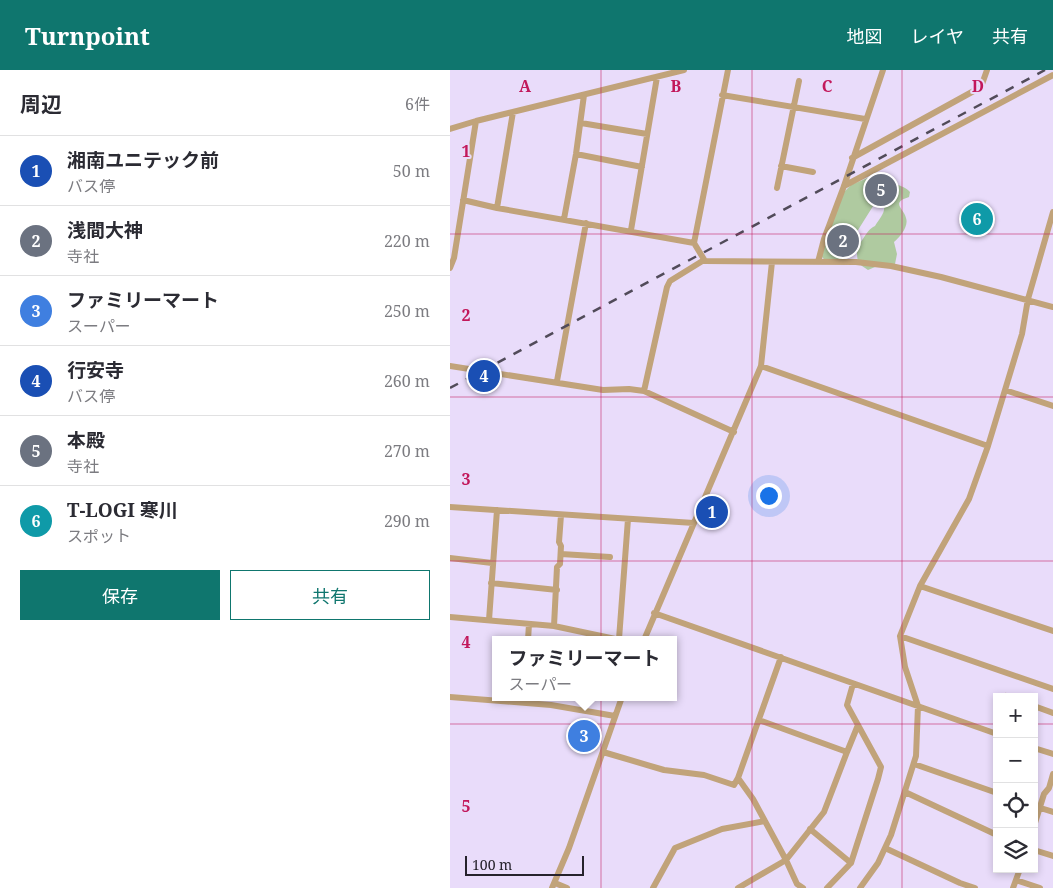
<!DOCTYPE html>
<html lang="ja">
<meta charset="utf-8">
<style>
:root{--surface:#fff;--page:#f7f7f7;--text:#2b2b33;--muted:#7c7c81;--line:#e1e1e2;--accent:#0f766e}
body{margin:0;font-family:"Noto Serif","Noto Sans JP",serif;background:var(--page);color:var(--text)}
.controls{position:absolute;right:15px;bottom:15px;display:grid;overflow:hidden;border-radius:0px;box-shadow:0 2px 8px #0003}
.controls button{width:45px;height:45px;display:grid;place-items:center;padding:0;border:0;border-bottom:1px solid var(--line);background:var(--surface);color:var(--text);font:25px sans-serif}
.scale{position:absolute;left:15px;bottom:12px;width:119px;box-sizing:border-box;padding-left:5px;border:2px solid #26222c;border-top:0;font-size:14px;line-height:18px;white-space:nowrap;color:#26222c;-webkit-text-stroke:4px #e9dcfa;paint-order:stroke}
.you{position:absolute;left:318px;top:425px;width:18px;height:18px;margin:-12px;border:4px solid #fff;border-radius:50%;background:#1a73e8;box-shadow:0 0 0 8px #1a73e833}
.badge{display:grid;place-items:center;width:32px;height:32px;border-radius:50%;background:var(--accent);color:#fff;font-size:16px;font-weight:700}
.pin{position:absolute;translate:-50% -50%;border:2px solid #fff;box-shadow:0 1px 5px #0006}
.popup{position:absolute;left:42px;top:566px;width:185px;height:65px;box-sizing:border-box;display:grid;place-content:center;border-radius:0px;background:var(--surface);filter:drop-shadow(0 1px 4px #0005);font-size:16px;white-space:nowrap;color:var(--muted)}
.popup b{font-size:19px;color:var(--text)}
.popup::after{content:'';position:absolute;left:50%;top:100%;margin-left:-10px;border:10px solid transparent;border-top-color:var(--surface)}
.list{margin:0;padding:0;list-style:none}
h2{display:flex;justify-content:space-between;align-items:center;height:65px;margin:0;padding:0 20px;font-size:21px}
h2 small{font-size:16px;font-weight:400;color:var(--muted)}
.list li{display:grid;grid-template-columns:32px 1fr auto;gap:15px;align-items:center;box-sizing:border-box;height:70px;padding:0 20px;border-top:1px solid var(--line)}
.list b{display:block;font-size:19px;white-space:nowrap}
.list p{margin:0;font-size:16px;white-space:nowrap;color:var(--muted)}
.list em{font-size:16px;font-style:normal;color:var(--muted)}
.actions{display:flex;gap:10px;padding:15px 20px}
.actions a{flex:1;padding:11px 0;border:1px solid var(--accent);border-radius:0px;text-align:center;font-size:18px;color:var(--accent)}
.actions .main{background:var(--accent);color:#fff}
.icon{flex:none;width:28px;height:28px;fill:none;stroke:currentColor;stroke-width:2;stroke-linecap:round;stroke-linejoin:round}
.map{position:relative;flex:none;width:603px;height:818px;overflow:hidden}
header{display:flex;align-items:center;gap:30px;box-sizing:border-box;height:70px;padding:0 25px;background:var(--accent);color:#fff}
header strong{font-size:24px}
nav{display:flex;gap:28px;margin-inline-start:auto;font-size:18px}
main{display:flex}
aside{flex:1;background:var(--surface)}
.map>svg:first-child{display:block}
</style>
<header>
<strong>Turnpoint</strong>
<nav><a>地図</a><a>レイヤ</a><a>共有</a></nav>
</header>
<main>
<aside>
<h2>周辺<small>6件</small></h2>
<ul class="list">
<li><span class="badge" style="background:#1a4fb4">1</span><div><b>湘南ユニテック前</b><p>バス停</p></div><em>50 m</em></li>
<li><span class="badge" style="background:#6b7280">2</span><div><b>浅間大神</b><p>寺社</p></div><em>220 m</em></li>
<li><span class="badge" style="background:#3f7fe0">3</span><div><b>ファミリーマート</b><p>スーパー</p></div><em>250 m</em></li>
<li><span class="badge" style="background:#1a4fb4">4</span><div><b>行安寺</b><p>バス停</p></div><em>260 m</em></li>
<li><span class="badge" style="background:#6b7280">5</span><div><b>本殿</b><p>寺社</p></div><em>270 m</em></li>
<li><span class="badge" style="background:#0f9aa8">6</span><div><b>T-LOGI 寒川</b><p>スポット</p></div><em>290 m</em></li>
</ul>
<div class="actions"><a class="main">保存</a><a>共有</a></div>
</aside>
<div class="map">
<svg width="603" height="818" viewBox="0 0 603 818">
<rect width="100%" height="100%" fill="#e9dcfa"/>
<path fill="#afcaa0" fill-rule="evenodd" d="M429,103C439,105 436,107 442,112C448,116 455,116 460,122L459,127C440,133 454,138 456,148C459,156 450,167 444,172L447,184L445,194L425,197L418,200C409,194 407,193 407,182L405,181H402L394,189H374L371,186L389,127L401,115ZM429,115L440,120L433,132C437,142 430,147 425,156C414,161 414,174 405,175L402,173L403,168L425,133L427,127V117Z"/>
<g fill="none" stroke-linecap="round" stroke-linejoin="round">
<path stroke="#c1a37a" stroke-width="6" d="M278,0L244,173L255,191L406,192L441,196L491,207L603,237
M272,25L415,49
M131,53L197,64
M0,59L26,51L234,0
M126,84L192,97
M402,88L531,17L537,0
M331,96L363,102
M394,116L603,5
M327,118L349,11
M13,130L47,138L244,173
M47,138L63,42
M114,149L126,84L134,25
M181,160L207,7
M368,192L374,169L394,116L433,0
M0,198L4,188L26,51
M0,296L153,320L179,319L194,321L284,362
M311,296L538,376L572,264L578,229L603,142
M107,311L136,153
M555,320L603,336
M194,321L217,217L220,211L254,190
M0,437L244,453
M111,484L160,487
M0,488L42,493
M41,513L107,520
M470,516L603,561
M204,543L547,664
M0,547L104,556L170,570
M39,550L47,440
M104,556L107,497L110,494L111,476L109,472L111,445
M450,566L603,619
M169,569L178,449
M78,570L79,554
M194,570L311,296L322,192
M556,626L558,627
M0,627L101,635L165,646
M584,636L603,643
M309,650L397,682L374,742L336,790L347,814L353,818
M584,678L603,684
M153,682L214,700L254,705L284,715L288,708
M397,682L408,655
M464,694L547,723
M455,722L547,765
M584,736L603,742
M584,756L594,724L599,718L603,704
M360,759L401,793
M435,778L510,813L525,818
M584,780L603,786
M566,810L590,818
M105,813L117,818
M102,818L119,778L172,627
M203,818L225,778L272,759L315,751
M288,818L336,790L303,729L288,708L331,587
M377,818L401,793L428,709L431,697L397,635L403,614
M410,818L428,793L441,765L466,686L468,636L455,597L450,566L470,516L519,429L538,376
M563,818L570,799"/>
<path stroke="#514b59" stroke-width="2.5" stroke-dasharray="9 9" stroke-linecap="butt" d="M0,318L595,0"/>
</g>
<path fill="none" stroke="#c2185b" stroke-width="1" stroke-opacity="0.55" d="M151,0V818M302,0V818M452,0V818M0,164H603M0,327H603M0,491H603M0,654H547M584,654H603"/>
<g font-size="16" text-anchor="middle" font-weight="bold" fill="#c2185b" stroke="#e9dcfa" stroke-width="4" stroke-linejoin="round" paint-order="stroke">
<text x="75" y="22">A</text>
<text x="226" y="22">B</text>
<text x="377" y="22">C</text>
<text x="528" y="22">D</text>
<text x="16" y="87">1</text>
<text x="16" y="251">2</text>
<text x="16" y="415">3</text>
<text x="16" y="578">4</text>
<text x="16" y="742">5</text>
</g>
</svg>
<div class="controls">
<button>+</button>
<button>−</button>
<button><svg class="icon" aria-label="locate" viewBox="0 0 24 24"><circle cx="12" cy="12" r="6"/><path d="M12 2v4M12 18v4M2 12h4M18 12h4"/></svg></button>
<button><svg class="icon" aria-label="layers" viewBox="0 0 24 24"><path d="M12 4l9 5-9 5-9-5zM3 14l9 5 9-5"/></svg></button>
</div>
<div class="scale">100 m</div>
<div class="you"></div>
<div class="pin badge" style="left:262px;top:442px;background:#1a4fb4">1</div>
<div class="pin badge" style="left:393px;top:171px;background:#6b7280">2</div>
<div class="pin badge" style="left:134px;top:666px;background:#3f7fe0">3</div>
<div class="popup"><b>ファミリーマート</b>スーパー</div>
<div class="pin badge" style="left:34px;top:306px;background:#1a4fb4">4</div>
<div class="pin badge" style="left:431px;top:120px;background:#6b7280">5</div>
<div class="pin badge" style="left:527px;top:149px;background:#0f9aa8">6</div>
</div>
</main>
